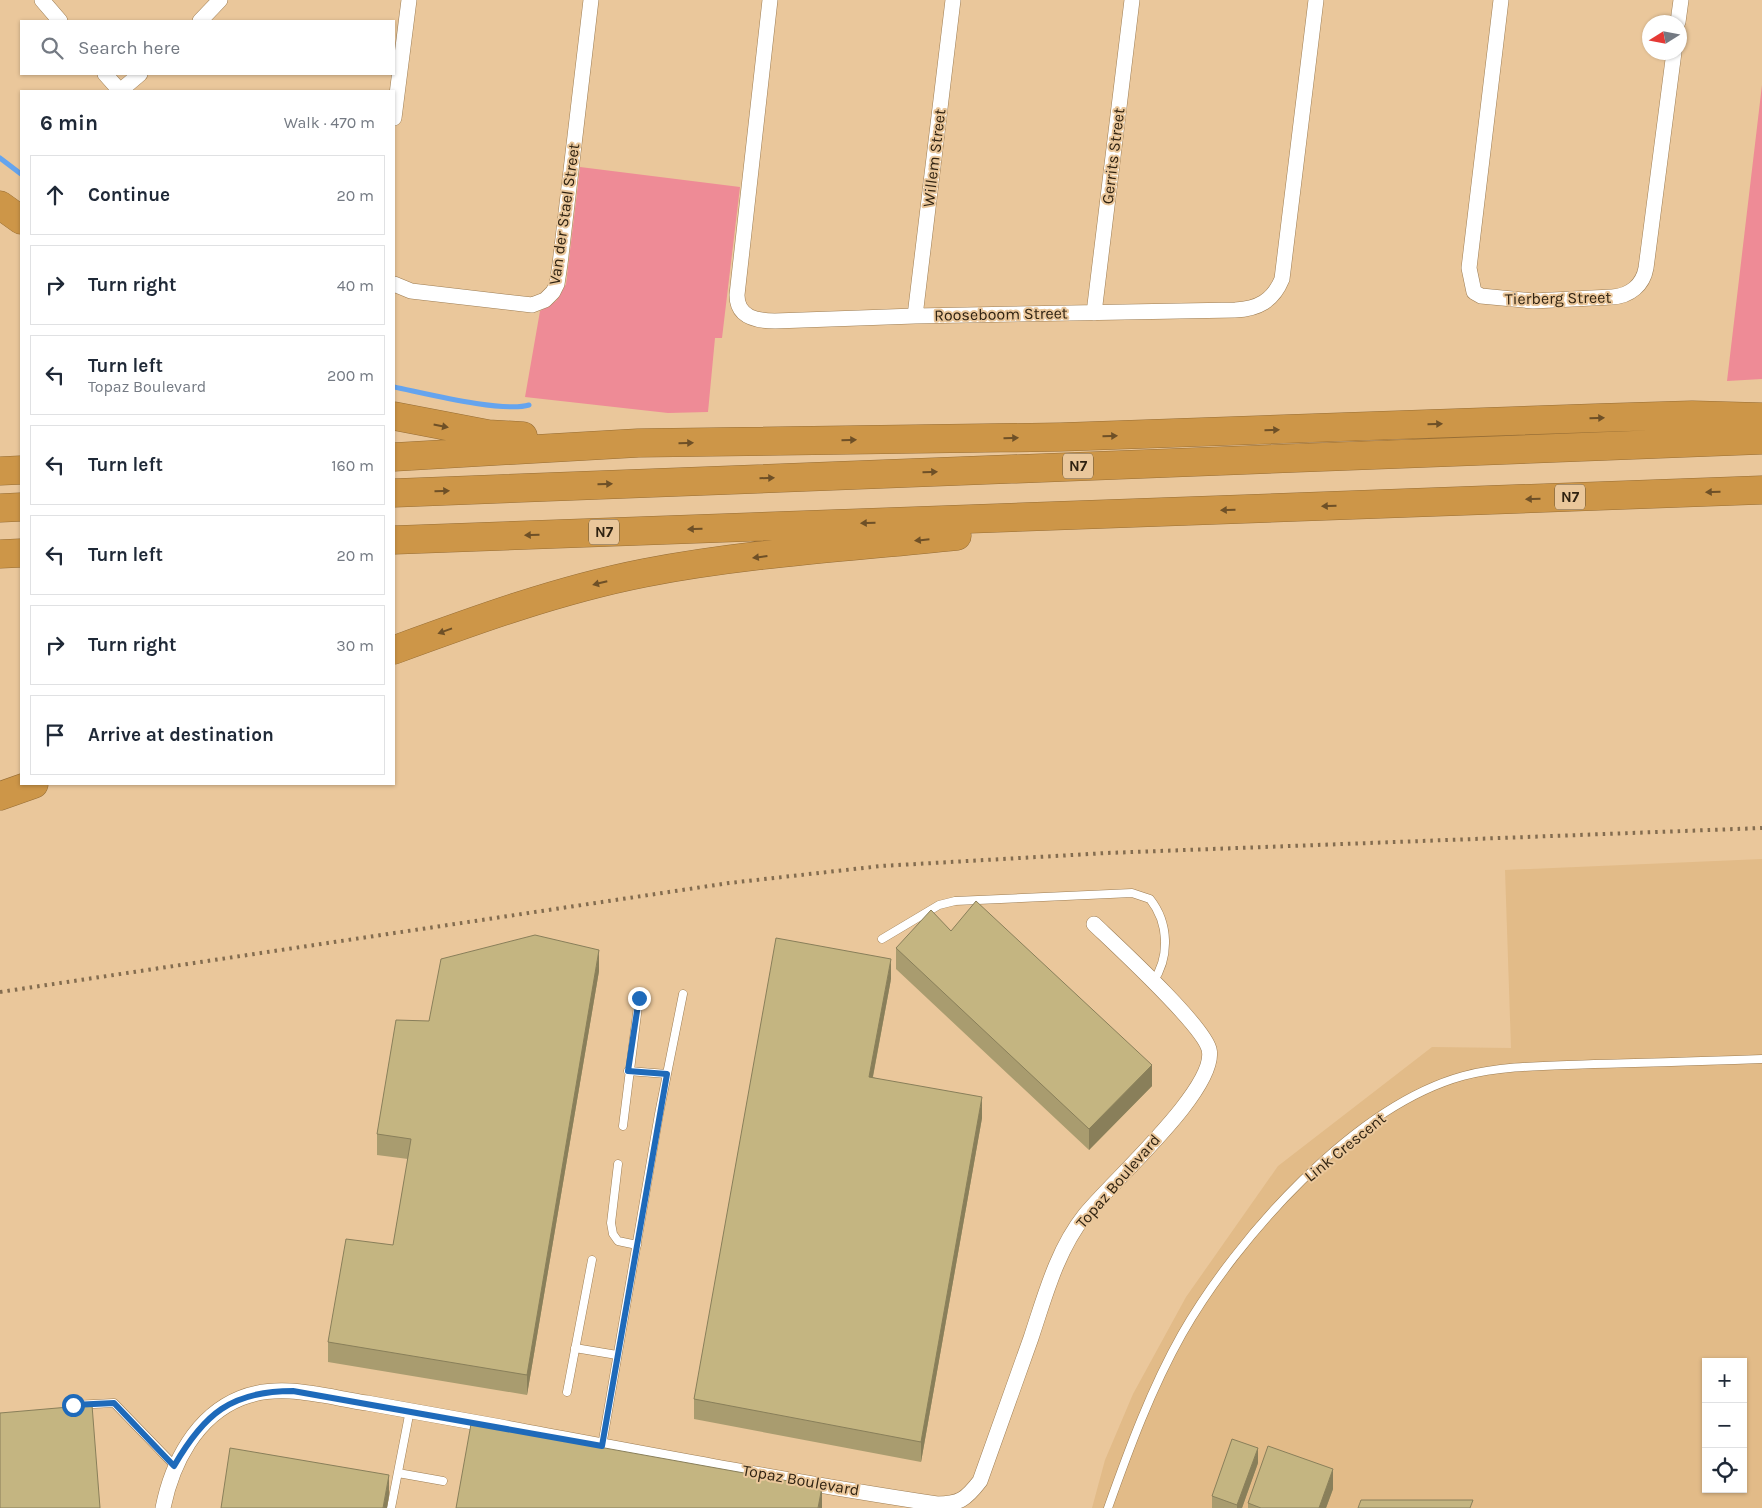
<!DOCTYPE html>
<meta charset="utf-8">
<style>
:root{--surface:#fff;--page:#f2f2f3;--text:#1f2937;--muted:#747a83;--line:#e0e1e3}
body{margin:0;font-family:Karla,sans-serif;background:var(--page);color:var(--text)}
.controls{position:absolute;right:15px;bottom:15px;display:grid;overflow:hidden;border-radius:0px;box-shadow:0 1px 4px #0004}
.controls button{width:45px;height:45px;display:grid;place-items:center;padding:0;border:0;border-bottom:1px solid var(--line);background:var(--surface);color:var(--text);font:25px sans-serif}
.compass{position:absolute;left:1642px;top:15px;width:45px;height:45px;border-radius:50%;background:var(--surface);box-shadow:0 1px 4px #0004;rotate:259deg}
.stop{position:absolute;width:15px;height:15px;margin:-11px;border:4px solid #1e6aba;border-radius:50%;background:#fff}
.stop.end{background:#1e6aba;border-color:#fff;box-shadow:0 1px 5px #0008}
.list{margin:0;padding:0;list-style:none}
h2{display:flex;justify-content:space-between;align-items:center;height:65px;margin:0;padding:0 20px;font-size:21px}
h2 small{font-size:16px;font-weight:400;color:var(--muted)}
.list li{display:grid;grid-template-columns:32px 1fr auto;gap:15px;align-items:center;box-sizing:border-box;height:80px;margin:0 10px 10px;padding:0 10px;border:1px solid var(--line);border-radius:0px}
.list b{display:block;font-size:19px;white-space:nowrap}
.list p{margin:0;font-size:16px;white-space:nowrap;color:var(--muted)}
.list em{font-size:16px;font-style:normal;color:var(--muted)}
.icon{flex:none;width:28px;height:28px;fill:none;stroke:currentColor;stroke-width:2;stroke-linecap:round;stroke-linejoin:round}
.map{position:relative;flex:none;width:1762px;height:1508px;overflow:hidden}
.search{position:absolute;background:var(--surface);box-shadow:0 1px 4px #0004;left:20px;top:20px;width:375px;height:55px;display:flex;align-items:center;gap:12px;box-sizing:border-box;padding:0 18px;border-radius:0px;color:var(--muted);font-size:19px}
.panel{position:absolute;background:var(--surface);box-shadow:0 1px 4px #0004;left:20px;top:90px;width:375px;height:695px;border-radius:0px}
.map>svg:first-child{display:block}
</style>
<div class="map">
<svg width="1762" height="1508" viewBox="0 0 1762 1508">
<rect width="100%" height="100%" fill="#eac79b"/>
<path fill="#e2bb88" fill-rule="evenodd" d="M1762,859V1508H1092L1105,1460L1133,1394L1186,1297L1278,1166L1432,1047L1511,1048L1505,870ZM1706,1362H1743V1489H1706Z"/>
<path fill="#ee8b96" d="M1762,85V379L1727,381Z
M580,167L740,187L722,338H715L708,412L668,413L525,397L540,311L556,301L566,284Z"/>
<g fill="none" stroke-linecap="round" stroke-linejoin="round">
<path stroke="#65a4ee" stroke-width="5" d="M0,158L21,174
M394,387C424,393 503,413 529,405"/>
<g stroke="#9d7d53" stroke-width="9">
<path id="lane" d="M882,939L939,905L955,901L1132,893L1150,899C1169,923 1170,957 1153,982
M628,1071L667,1074
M623,1126L639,998
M618,1164L611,1223L613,1234L618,1241L637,1245
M575,1348L617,1355
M567,1392L592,1260
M73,1405L114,1403L175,1466
M602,1446L659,1114L683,994
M398,1473L443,1481
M391,1508L410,1410
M1108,1508C1129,1449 1151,1389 1182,1334C1237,1238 1354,1106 1463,1076C1505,1065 1550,1066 1594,1064C1650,1063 1706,1061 1762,1059"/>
</g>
<g stroke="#9d7d53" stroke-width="16">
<path id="street" d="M42,0L60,21
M770,0L737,295C737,318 758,321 775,321L915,316L1235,310C1258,309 1273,301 1282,279L1316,0
M1501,0L1469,268L1474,292L1481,296L1533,301L1612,297C1630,296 1643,285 1646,268L1674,52
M200,21L220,0
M1678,22L1681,0
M105,74L120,91
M120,91L140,74
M394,118L409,0
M394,284L411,291L532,305L545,300L553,292L557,284L560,264L591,0
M1094,313L1132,0
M915,316L953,0
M163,1508C172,1463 196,1416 241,1398C281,1382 326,1397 367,1403C411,1411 456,1419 501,1427C646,1454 791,1482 937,1504C960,1504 966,1499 980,1481C997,1434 1014,1386 1031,1338C1045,1296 1057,1250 1085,1215C1111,1182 1219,1088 1209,1049C1202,1024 1117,946 1094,924"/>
</g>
<g stroke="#966d35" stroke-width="29">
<path id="highway" d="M0,205L21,220
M394,416L488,434L523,436
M394,457L638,443L1061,437L1596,418L1692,415L1762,417
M0,471L21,470
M394,493L1762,440
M0,508L21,507
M394,540L1762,490
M0,554L21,553
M394,650C476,620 558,590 644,573C747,553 853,547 957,536
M0,796L34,784"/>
</g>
<use href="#lane" stroke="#fff" stroke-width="8"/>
<use href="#street" stroke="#fff" stroke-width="15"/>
<use href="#highway" stroke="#cd9648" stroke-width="28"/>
<path stroke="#836c4f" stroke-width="4" stroke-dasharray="2.5 5" stroke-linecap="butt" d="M0,992L729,883L881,866L1107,853L1762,828"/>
</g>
<path fill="#a99c6f" d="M951,931L1152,1086L1089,1150L896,969V948Z
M599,971L527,1395L328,1362V1342L393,1245L408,1159L377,1155V1134L429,1021Z
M891,979L873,1077L982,1118L921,1462L694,1419V1399Z
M1258,1463L1242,1508H1212V1496Z
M1333,1489L1326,1508H1248V1503Z"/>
<path fill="#897f5a" d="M599,950V971L527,1395V1375Z
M891,959V979L869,1097V1077Z
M1152,1065V1086L1089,1150V1129Z
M982,1097V1118L921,1462V1442Z
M1258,1448V1463L1242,1508H1237V1505Z
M1333,1469V1489L1326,1508H1319Z
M389,1475V1496L387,1508H383Z
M822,1487V1508H818Z"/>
<path fill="#c4b581" stroke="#897f5a" d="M976,901L1152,1065L1089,1129L896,948L931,910L951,931Z
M535,935L599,950L527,1375L328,1342L346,1239L393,1245L411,1139L377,1134L396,1020L429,1021L441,959Z
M776,938L891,959L869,1077L982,1097L921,1442L694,1399Z
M92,1405L100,1508H0V1413Z
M471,1424L822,1487L818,1508H456Z
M1232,1439L1258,1448L1237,1505L1212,1496Z
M1268,1446L1333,1469L1319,1508H1261L1248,1503Z
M230,1448L389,1475L383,1508H221Z
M1361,1500H1473L1470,1508H1358Z"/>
<defs><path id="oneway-solid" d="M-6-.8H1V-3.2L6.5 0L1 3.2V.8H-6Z" transform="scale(1.25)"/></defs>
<g fill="#6e5027">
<use href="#oneway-solid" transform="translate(1597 418) rotate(-2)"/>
<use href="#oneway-solid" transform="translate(1435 424) rotate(-2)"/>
<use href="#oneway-solid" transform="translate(441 426) rotate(11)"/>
<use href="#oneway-solid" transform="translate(1272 430) rotate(-2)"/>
<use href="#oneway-solid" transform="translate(1110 436) rotate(-2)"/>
<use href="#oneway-solid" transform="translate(1011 438) rotate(-1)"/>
<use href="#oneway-solid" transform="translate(849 440) rotate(-1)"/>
<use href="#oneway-solid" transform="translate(686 443) rotate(-1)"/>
<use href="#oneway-solid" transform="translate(930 472) rotate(-2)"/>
<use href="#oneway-solid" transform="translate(767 478) rotate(-2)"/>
<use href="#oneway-solid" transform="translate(605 484) rotate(-2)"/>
<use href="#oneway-solid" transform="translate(442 491) rotate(-2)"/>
<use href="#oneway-solid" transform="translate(1713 492) rotate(178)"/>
<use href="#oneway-solid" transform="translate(1533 499) rotate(178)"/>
<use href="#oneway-solid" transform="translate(1329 506) rotate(178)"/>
<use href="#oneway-solid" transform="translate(1228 510) rotate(178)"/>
<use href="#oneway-solid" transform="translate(868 523) rotate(178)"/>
<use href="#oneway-solid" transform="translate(695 529) rotate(178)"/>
<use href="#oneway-solid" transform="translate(532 535) rotate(178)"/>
<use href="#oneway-solid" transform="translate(922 540) rotate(174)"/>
<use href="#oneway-solid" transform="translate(760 557) rotate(173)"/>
<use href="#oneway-solid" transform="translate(600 583) rotate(166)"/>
<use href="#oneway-solid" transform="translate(445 631) rotate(160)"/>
</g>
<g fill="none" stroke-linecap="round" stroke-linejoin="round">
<path stroke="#1e6aba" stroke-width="6" d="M73,1405L114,1403L174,1466C204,1414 231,1391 293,1391L602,1446L667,1074L628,1071L639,998"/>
</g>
<g text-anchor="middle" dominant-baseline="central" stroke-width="4" stroke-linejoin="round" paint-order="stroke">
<g fill="#eac79b" stroke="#67543a" stroke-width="1">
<rect x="1063" y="453.5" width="30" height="25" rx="4"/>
<rect x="1555" y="484.5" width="30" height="25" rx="4"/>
<rect x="589" y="519.5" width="30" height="25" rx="4"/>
</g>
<g font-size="15" font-weight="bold" fill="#2f2211">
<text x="1078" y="466">N7</text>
<text x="1570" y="497">N7</text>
<text x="604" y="532">N7</text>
</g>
<g font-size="16" fill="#2f2211" stroke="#eac79b">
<text transform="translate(1113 156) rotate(-83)">Gerrits Street</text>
<text transform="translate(934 158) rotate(-83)">Willem Street</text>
<text transform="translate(564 214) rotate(-82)">Van der Stael Street</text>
<text transform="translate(1558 298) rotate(-1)">Tierberg Street</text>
<text transform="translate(1001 314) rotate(-1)">Rooseboom Street</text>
<text transform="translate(1345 1147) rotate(-39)">Link Crescent</text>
<text transform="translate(1118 1181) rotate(-49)">Topaz Boulevard</text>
<text transform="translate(801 1480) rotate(10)">Topaz Boulevard</text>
</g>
</g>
</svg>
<div class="controls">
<button>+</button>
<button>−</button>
<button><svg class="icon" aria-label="locate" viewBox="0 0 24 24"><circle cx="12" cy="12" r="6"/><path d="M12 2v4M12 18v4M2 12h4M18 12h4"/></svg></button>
</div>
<svg class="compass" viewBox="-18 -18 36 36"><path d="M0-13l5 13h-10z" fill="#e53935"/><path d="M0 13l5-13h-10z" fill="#747a83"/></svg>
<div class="stop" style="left:73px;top:1405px"></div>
<div class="stop end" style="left:639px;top:998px"></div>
<div class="search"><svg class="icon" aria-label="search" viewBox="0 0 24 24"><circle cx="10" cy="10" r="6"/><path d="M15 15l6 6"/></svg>Search here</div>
<section class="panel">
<h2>6 min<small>Walk · 470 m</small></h2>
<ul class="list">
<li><svg class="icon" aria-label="ahead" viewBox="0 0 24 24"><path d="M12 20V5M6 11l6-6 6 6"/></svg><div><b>Continue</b></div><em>20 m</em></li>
<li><svg class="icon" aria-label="right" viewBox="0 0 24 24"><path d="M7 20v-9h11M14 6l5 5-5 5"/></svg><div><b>Turn right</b></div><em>40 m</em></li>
<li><svg class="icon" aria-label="left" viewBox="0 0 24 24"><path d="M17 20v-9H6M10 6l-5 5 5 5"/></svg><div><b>Turn left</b><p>Topaz Boulevard</p></div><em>200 m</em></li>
<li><svg class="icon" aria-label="left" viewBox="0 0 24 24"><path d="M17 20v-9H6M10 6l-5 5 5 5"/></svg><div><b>Turn left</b></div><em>160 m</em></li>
<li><svg class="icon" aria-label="left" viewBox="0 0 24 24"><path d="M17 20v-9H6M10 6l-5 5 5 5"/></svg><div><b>Turn left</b></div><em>20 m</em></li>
<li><svg class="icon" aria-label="right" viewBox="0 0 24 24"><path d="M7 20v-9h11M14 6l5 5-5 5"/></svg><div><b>Turn right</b></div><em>30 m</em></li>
<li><svg class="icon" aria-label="arrive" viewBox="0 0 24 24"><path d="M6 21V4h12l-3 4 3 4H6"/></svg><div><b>Arrive at destination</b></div></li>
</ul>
</section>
</div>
